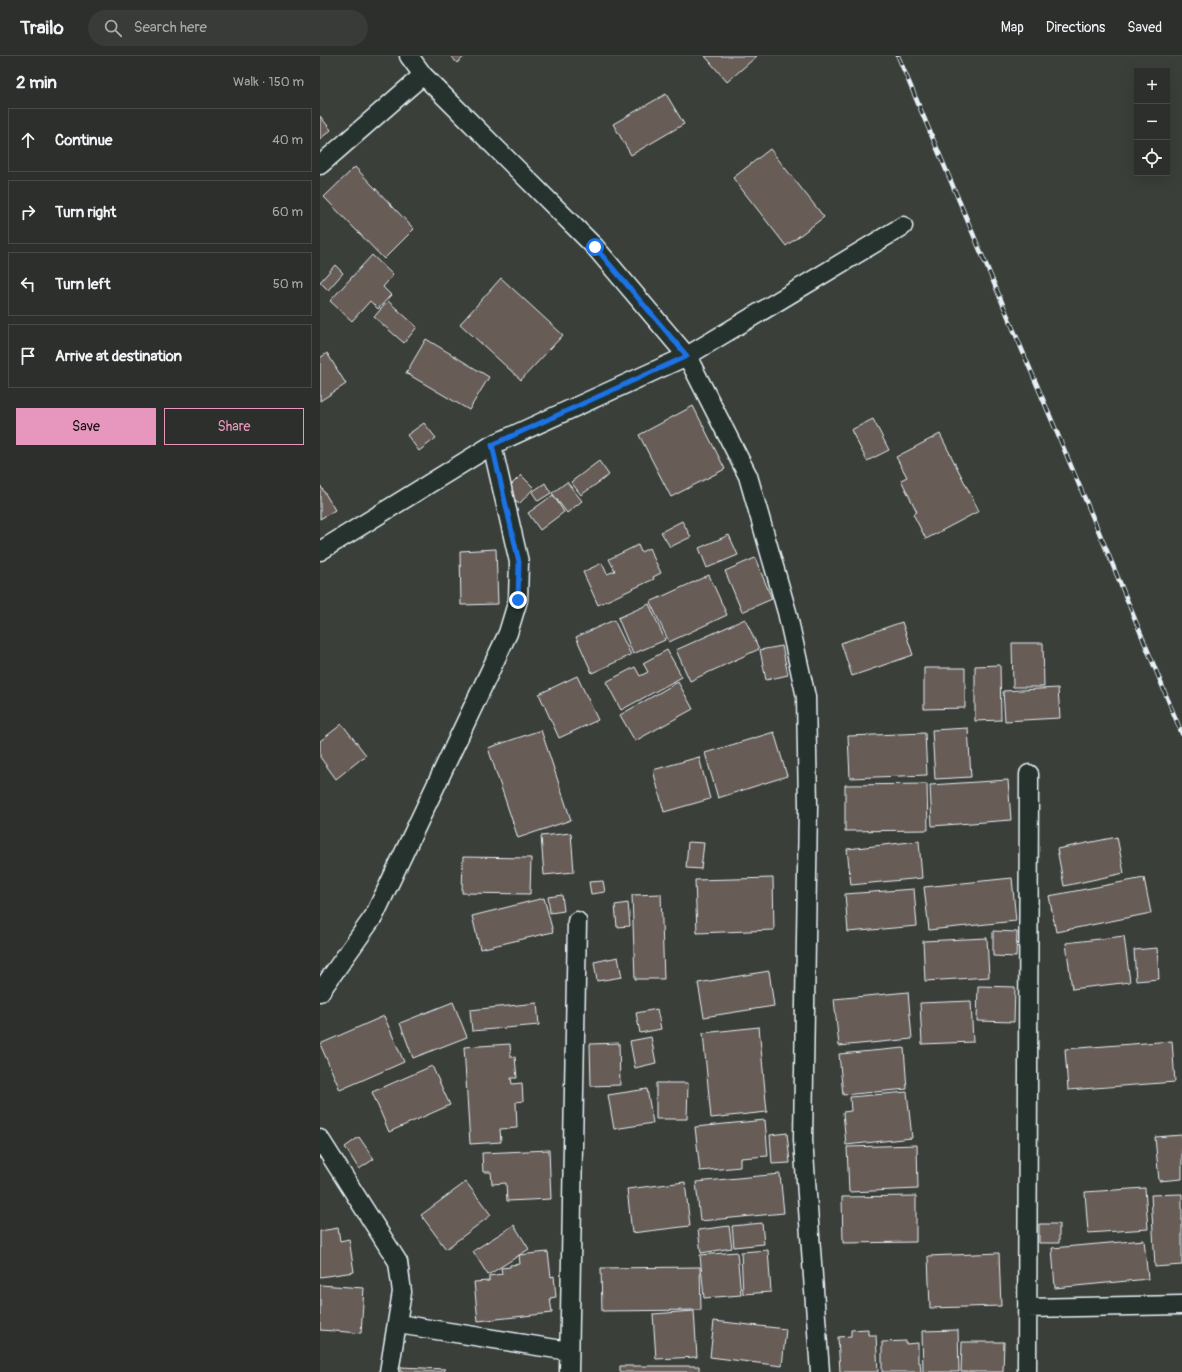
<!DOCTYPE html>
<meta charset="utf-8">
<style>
:root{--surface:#2c2f2b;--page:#383b37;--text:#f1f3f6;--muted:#a6a9a9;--line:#484a47;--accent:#e797bd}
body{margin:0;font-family:Pangolin,sans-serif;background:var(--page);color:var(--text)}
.controls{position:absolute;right:12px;top:12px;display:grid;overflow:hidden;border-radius:0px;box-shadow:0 4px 16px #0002}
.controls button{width:36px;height:36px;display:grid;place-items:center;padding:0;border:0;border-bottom:1px solid var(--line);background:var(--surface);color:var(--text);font:20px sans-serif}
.stop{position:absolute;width:12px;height:12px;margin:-9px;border:3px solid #1a73e8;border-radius:50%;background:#fff}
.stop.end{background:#1a73e8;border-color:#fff;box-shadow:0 1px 4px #0008}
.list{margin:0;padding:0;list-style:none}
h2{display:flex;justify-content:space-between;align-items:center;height:52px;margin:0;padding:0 16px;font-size:17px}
h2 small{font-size:13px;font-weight:400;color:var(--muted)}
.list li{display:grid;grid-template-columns:26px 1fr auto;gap:12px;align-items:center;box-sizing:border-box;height:64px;margin:0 8px 8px;padding:0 8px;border:1px solid var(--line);border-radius:0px}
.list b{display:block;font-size:15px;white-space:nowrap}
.list em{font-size:13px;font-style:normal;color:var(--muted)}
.actions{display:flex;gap:8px;padding:12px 16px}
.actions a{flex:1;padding:9px 0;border:1px solid var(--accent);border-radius:0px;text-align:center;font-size:14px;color:var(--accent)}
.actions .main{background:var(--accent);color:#111}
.icon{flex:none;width:22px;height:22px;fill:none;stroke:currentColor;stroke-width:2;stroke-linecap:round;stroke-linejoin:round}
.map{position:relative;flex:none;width:862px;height:1316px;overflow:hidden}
header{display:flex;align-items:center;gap:24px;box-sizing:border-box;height:56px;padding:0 20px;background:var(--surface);border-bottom:1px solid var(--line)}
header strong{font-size:19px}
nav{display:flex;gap:22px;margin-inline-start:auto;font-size:14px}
.search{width:280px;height:36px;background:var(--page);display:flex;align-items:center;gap:10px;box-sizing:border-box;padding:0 14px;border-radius:22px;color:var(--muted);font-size:15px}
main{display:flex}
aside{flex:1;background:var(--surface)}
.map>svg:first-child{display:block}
</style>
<header>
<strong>Trailo</strong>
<div class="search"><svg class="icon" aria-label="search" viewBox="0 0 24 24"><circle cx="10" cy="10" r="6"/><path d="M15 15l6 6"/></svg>Search here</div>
<nav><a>Map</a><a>Directions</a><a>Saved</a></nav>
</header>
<main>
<aside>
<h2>2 min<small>Walk · 150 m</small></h2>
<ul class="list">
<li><svg class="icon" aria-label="ahead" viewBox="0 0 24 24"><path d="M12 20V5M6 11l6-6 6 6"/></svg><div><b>Continue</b></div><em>40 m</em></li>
<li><svg class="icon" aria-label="right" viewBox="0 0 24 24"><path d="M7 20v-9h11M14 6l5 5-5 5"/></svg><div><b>Turn right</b></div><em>60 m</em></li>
<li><svg class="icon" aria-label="left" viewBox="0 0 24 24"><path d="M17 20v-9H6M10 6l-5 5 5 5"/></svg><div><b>Turn left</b></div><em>50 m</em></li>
<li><svg class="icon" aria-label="arrive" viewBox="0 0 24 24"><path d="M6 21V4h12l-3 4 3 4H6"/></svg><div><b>Arrive at destination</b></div></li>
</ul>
<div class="actions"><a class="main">Save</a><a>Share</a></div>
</aside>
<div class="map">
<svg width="862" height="1316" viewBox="0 0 862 1316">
<rect width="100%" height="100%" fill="#3a3f39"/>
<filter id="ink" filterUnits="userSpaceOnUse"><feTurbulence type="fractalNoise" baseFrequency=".025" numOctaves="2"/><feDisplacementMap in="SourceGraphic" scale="8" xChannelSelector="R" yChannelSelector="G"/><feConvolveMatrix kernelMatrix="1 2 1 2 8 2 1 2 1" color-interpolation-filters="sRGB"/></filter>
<g filter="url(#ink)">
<path fill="#675c56" stroke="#e8f1f8" d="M131,0H145L137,7Z
M385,0H437L407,26Z
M346,38L364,68L311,99L293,68Z
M0,60L11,74L0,83Z
M450,93L504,161L466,190L413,122Z
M35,111L94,173L64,203L4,141Z
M52,199L73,219L63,231L71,239L58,253L50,245L32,265L10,245Z
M15,209L23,217L8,234L0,226Z
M181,222L243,279L201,324L140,268Z
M68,245L97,271L84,287L54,261Z
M106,283L169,321L149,354L86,317Z
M7,297L26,328L0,345V302Z
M373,350L405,413L351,441L319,379Z
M553,363L569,394L547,405L531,374Z
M104,367L116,382L99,395L87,379Z
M620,378L659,455L606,483L593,458L597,456L581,424L587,421L576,401Z
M279,405L289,419L261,439L251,426Z
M201,419L214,432L199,448L186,434Z
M247,426L262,445L247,457L232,437Z
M225,427L231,437L218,445L212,436Z
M0,429L15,454L0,463Z
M233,439L244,456L220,474L208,457Z
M362,465L371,481L350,491L341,476Z
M409,479L418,499L387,512L379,492Z
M318,489L321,496L329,492L341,517L333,521L334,523L278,549L263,516L282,507L287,518L295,515L289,503Z
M176,493L178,548L141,549L140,495Z
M435,502L452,543L422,556L405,515Z
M389,519L407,559L349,586L330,546Z
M329,548L345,584L313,598L298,562Z
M425,563L439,593L370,625L356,594Z
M294,564L311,599L272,617L256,581Z
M582,566L593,599L532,620L521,587Z
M692,587H723L724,631H693Z
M462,590L468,619L446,624L440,594Z
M347,594L362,621L301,654L286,626L315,611L320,620L328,616L323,607Z
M680,609L681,664L655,665V610Z
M604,612H645V652L604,653Z
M257,620L278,664L239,682L219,638Z
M358,626L373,653L315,685L300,659Z
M738,632L740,662L685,665L683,635Z
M22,668L46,699L16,723L0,701V685Z
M648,672L651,721L615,723L612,674Z
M221,674L251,764L198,782L168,692Z
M454,676L467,720L398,742L385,697Z
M605,677L607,719L530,722L528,680Z
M379,701L390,743L344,756L333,714Z
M688,724L691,764L612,770L610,729Z
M607,728L608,774L525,775V729Z
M251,777L254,816L224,819L221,780Z
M797,781L804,817L744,830L737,793Z
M599,785L602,822L531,829L527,793Z
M368,786L384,787L381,813L366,812Z
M143,801L211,802L210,838L142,837Z
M453,822L454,874L377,877L375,824Z
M692,822L696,865L609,874L604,831Z
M824,822L831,857L736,876L729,840Z
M283,825L285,836L271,838L269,826Z
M594,833L597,870L528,876L525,838Z
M341,838L344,923H315L312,839Z
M242,839L244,855L230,857L228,841Z
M224,842L233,876L160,893L152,860Z
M308,847L310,870L297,871L295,849Z
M673,875L697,876L696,901L673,900Z
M804,880L810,926L752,933L746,887Z
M667,882L669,921L605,925L603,885Z
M837,892L839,923L816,925L814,894Z
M298,901L302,921L277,925L274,906Z
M449,915L454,950L384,961L378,927Z
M658,930L695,931L694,966L657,965Z
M588,936L592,983L519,990L514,943Z
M651,945L653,986L602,988L600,947Z
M133,946L147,981L93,1002L80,967Z
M217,947L219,969L152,975L150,954Z
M337,953L341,973L320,977L316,957Z
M64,960L84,1006L20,1034L0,988Z
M439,971L447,1056L391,1062L383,977Z
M331,981L336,1007L315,1012L310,985Z
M852,985L855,1026L748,1034L745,993Z
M299,987L300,1029L271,1030L270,988Z
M190,988L191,1001H195L197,1022H191L192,1028L202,1027L203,1045L196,1046L197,1072L180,1073L181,1086L150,1088L144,991Z
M584,992L587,1033L523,1039L519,998Z
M112,1010L130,1049L69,1076L52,1036Z
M336,1027H368L367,1063H336Z
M327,1033L333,1067L294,1073L288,1039Z
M587,1036L592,1082L526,1089L523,1056L531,1055L530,1041Z
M445,1064L448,1100L420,1102V1111L380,1115L375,1071Z
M467,1077L470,1107L452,1108L450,1079Z
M862,1079V1123L839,1125L835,1081Z
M39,1081L54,1103L39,1113L25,1091Z
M597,1089L598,1133L529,1136L527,1091Z
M229,1094L231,1143L187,1145L186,1127L172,1128L171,1116H163L162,1097Z
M460,1118L464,1157L380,1165L376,1126Z
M146,1126L171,1159L126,1193L101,1159Z
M365,1126L370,1170L312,1177L307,1133Z
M825,1132L828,1173L768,1177L765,1136Z
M862,1138V1209L835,1211L831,1139Z
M596,1140V1186L523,1187L522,1141Z
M442,1167L444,1188L414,1191L412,1170Z
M719,1168H739V1187H719Z
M194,1169L209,1193L168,1219L153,1195Z
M409,1170L412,1192L381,1197L378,1174Z
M18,1172L20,1185L29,1183L34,1216L0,1221V1175Z
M824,1184L828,1223L735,1232L732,1192Z
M448,1194L451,1236L423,1238L421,1196Z
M228,1196L231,1221L234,1220L236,1241L230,1242L232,1257L158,1265L154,1226L169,1225V1220L182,1218L181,1212L190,1211V1209L200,1208L199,1199Z
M417,1196L421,1239L384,1242L380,1199Z
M679,1197L681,1250L610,1252L608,1200Z
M380,1211L381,1254L282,1255L281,1212Z
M0,1229L44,1232L41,1277L0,1274Z
M374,1255L377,1301L336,1303L333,1258Z
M394,1265L466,1273L462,1310L390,1301Z
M548,1273V1279H556L558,1316H520L518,1281L531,1280V1274Z
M638,1274L639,1316H603L602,1275Z
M586,1285V1288L598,1287V1306H600L601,1316H562V1286Z
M642,1286H684L683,1316H641Z
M300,1310H379V1316H300Z
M81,1311L125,1313L124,1316H81Z"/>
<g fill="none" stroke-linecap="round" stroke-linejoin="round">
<g stroke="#e8f1f8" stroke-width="21">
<path id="minor" d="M89,0L103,19L275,191L367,300L428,420L467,556L486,641L488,749L483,1084L500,1316
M0,109L103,19
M0,495L172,389L367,300L583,170
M0,936L54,860L188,577L198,544L199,506L172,389
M0,1083L78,1206L82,1236L69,1316
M707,1252L862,1249
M78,1268L249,1295
M249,1316L257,865
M707,1316L709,718"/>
</g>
<use href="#minor" stroke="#26332d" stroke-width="18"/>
<g stroke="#e8f1f8" stroke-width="4.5">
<path id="rail" d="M578,0L787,495L862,678"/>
</g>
<use href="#rail" stroke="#26332d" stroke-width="3" stroke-dasharray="9" stroke-linecap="butt"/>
</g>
</g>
<g fill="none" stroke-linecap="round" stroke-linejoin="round" filter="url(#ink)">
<path stroke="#1a73e8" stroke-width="5" d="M198,544L199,506L172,389L367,300L275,191"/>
</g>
</svg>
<div class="controls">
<button>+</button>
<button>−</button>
<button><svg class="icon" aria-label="locate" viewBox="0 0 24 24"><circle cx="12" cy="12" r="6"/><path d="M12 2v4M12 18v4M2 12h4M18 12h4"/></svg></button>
</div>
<div class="stop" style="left:275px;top:191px"></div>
<div class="stop end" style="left:198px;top:544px"></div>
</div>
</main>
